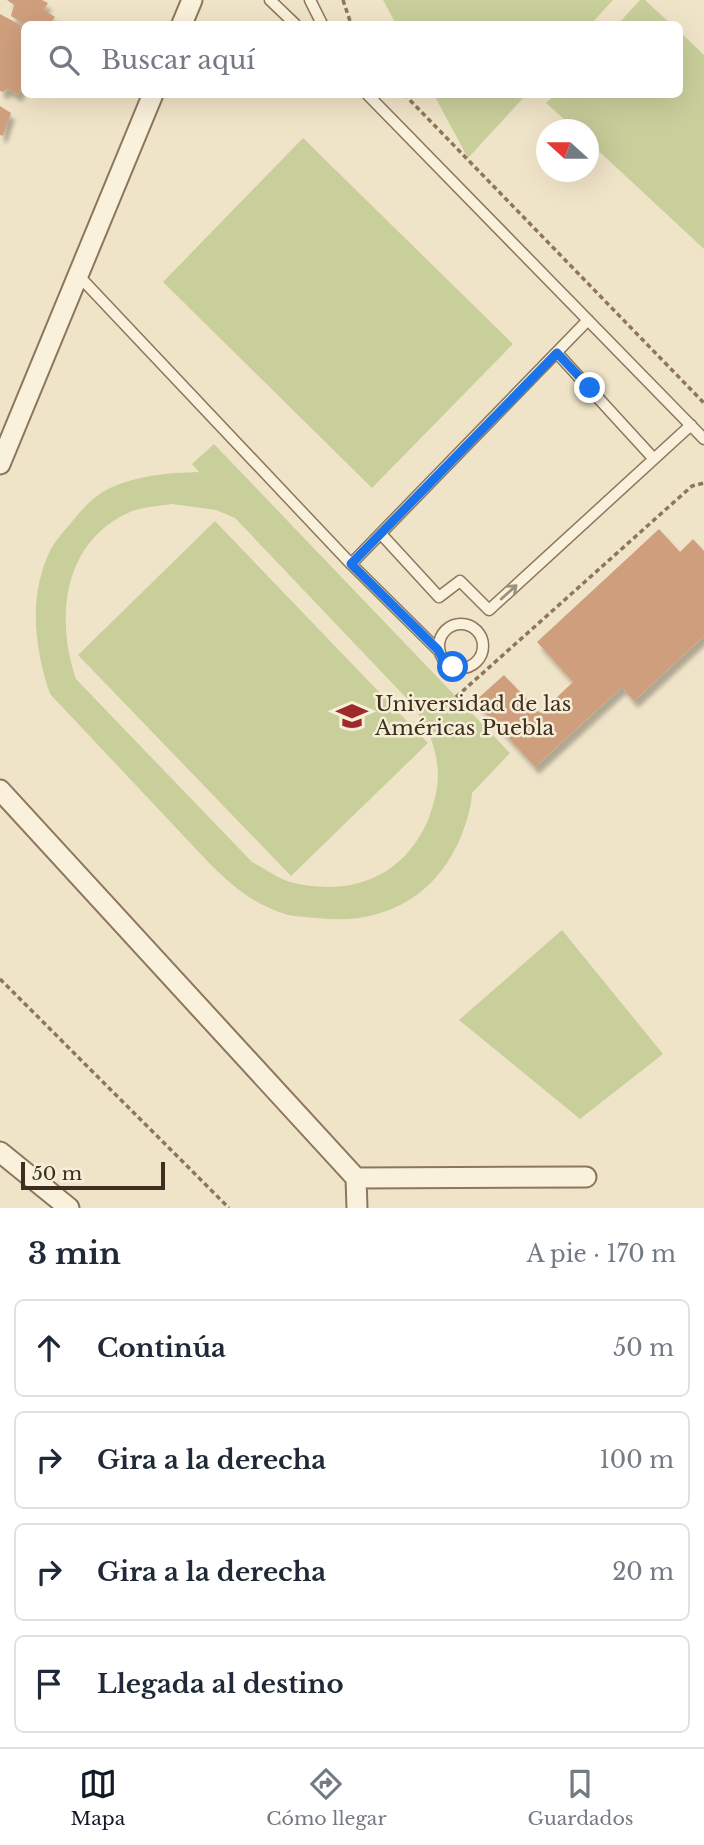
<!DOCTYPE html>
<html lang="es">
<meta charset="utf-8">
<style>
:root{--surface:#fff;--page:#f6f6f7;--text:#1f2937;--muted:#747a83;--line:#e0e1e3;--accent:#111827}
body{margin:0;font-family:"Libre Baskerville",serif;background:var(--page);color:var(--text)}
.compass{position:absolute;left:536px;top:119px;width:63px;height:63px;border-radius:50%;background:var(--surface);box-shadow:0 7px 28px #0002;rotate:291deg}
.scale{position:absolute;left:21px;bottom:18px;width:144px;box-sizing:border-box;padding-left:7px;border:4px solid #3d2e20;border-top:0;font-size:19px;line-height:24px;white-space:nowrap;color:#3d2e20;-webkit-text-stroke:5px #f7eed8;paint-order:stroke}
.stop{position:absolute;width:21px;height:21px;margin:-16px;border:5px solid #1a73e8;border-radius:50%;background:#fff}
.stop.end{background:#1a73e8;border-color:#fff;box-shadow:0 2px 7px #0008}
.list{margin:0;padding:0;list-style:none}
h2{display:flex;justify-content:space-between;align-items:center;height:91px;margin:0;padding:0 28px;font-size:30px}
h2 small{font-size:23px;font-weight:400;color:var(--muted)}
.list li{display:grid;grid-template-columns:46px 1fr auto;gap:21px;align-items:center;box-sizing:border-box;height:98px;margin:0 14px 14px;padding:0 14px;border:2px solid var(--line);border-radius:10px}
.list b{display:block;font-size:26px;white-space:nowrap}
.list em{font-size:23px;font-style:normal;color:var(--muted)}
.icon{flex:none;width:38px;height:38px;fill:none;stroke:currentColor;stroke-width:2;stroke-linecap:round;stroke-linejoin:round}
.map{position:relative;flex:none;width:704px;height:1208px;overflow:hidden}
.search{position:absolute;background:var(--surface);box-shadow:0 7px 28px #0002;left:21px;right:21px;top:21px;height:77px;display:flex;align-items:center;gap:18px;box-sizing:border-box;padding:0 24px;border-radius:10px;color:var(--muted);font-size:26px}
.sheet{height:539px;background:var(--surface)}
nav{display:flex;justify-content:space-around;align-items:center;box-sizing:border-box;height:98px;border-top:2px solid var(--line);background:var(--surface);font-size:19px;color:var(--muted)}
nav a{display:grid;justify-items:center;gap:4px}
nav .on{color:var(--accent)}
.map>svg:first-child{display:block}
</style>
<div class="map">
<svg width="704" height="1208" viewBox="0 0 704 1208">
<defs>
<filter id="shadow"><feDropShadow dx="4" dy="7" stdDeviation="2" flood-color="#0004"/></filter>
</defs>
<rect width="100%" height="100%" fill="#f0e4c8"/>
<path fill="#c9cf9b" fill-rule="evenodd" d="M383,0H613L591,24H396Z
M640,0H645L671,24H618Z
M680,32L704,55V249L589,142L588,130L575,129L546,103L554,95L680,94Z
M434,95H526L468,158Z
M303,138L513,344L372,488L163,282Z
M214,444L510,753L472,793C471,809 467,820 462,834C437,897 383,926 317,918C307,917 295,917 285,914C255,905 232,886 210,864L50,694C34,647 28,594 51,549C56,540 64,531 71,523C80,511 96,494 110,488C139,475 167,473 199,472L192,464ZM172,504L216,510L235,518L412,704C424,722 434,740 437,763C440,783 435,801 428,820C403,878 350,897 290,882C277,878 264,868 252,862L76,679C55,618 63,541 130,512C142,507 159,506 172,504Z
M215,521L428,743L291,876L78,655Z
M562,930L663,1054L580,1119L459,1020Z"/>
<path fill="#cf9f7d" filter="url(#shadow)" d="M7,0H42L48,3L44,10L55,17L50,24H24L11,16L14,5Z
M0,14L24,27V84L18,95L8,89L3,92L0,91Z
M0,106L11,113L3,136L0,135Z
M659,529L680,552L693,539L704,551V636L634,701L622,687L535,767L475,701L504,675L540,713L573,682L537,642Z"/>
<g fill="none" stroke-linecap="round" stroke-linejoin="round">
<g stroke="#8d765c" stroke-width="13">
<path id="service" d="M270,0L295,24
M310,0L322,24
M367,94L704,439
M78,275L351,564L588,320
M557,353L654,459
M382,535L439,597L460,581L489,610L691,425
M351,564L438,650
M439 646a22 22 0 1 1 44 0a22 22 0 1 1-44 0Z"/>
</g>
<g stroke="#8d765c" stroke-width="23">
<path id="minor" d="M182,24L192,0
M0,464L153,94
M0,790L356,1178L357,1208
M0,1152L69,1208
M356,1178L586,1177"/>
</g>
<path stroke="#8d765c" stroke-width="3.5" stroke-dasharray="5 3.5" stroke-linecap="butt" d="M343,0L351,24
M404,94L704,403
M456,697L692,486L704,483
M0,979L229,1208"/>
<use href="#service" stroke="#faf1dc" stroke-width="10"/>
<use href="#minor" stroke="#faf1dc" stroke-width="19"/>
</g>
<defs><path id="oneway-shaft" d="M-6 0H5M1.5-3L5.5 0L1.5 3" fill="none" stroke-width="1.6" stroke-linecap="round" stroke-linejoin="round" transform="scale(1.75)"/></defs>
<use stroke="#9c907e" href="#oneway-shaft" transform="translate(509 592) rotate(-42)"/>
<g fill="none" stroke-linecap="round" stroke-linejoin="round">
<path stroke="#1a73e8" stroke-width="9" d="M453,667L444,661L438,650L351,564L557,353L590,388"/>
</g>
<defs>
<g id="university-bare" transform="scale(2.415)"><path d="M0-5L7-2L0 1L-7-2ZM-4 1L0 2.5L4 1V4Q0 6-4 4Z" fill="#9e2a2b" stroke="#f7eed8" stroke-width="2.5" paint-order="stroke"/></g>
</defs>
<g fill-rule="evenodd">
<use href="#university-bare" x="352" y="716"/>
</g>
<g text-anchor="middle" dominant-baseline="central" stroke-width="5" stroke-linejoin="round" paint-order="stroke">
<g font-size="21" fill="#3d2e20" stroke="#f7eed8" text-anchor="start">
<text x="375" y="704">Universidad de las<tspan x="375" dy="24">Américas Puebla</tspan></text>
</g>
</g>
</svg>
<svg class="compass" viewBox="-18 -18 36 36"><path d="M0-13l5 13h-10z" fill="#e53935"/><path d="M0 13l5-13h-10z" fill="#747a83"/></svg>
<div class="scale">50 m</div>
<div class="stop" style="left:453px;top:667px"></div>
<div class="stop end" style="left:590px;top:388px"></div>
<div class="search"><svg class="icon" aria-label="search" viewBox="0 0 24 24"><circle cx="10" cy="10" r="6"/><path d="M15 15l6 6"/></svg>Buscar aquí</div>
</div>
<section class="sheet">
<h2>3 min<small>A pie · 170 m</small></h2>
<ul class="list">
<li><svg class="icon" aria-label="ahead" viewBox="0 0 24 24"><path d="M12 20V5M6 11l6-6 6 6"/></svg><div><b>Continúa</b></div><em>50 m</em></li>
<li><svg class="icon" aria-label="right" viewBox="0 0 24 24"><path d="M7 20v-9h11M14 6l5 5-5 5"/></svg><div><b>Gira a la derecha</b></div><em>100 m</em></li>
<li><svg class="icon" aria-label="right" viewBox="0 0 24 24"><path d="M7 20v-9h11M14 6l5 5-5 5"/></svg><div><b>Gira a la derecha</b></div><em>20 m</em></li>
<li><svg class="icon" aria-label="arrive" viewBox="0 0 24 24"><path d="M6 21V4h12l-3 4 3 4H6"/></svg><div><b>Llegada al destino</b></div></li>
</ul>
</section>
<nav>
<a class="on"><svg class="icon" aria-label="map" viewBox="0 0 24 24"><path d="M3 6l6-2 6 2 6-2v14l-6 2-6-2-6 2zM9 4v14M15 6v14"/></svg>Mapa</a>
<a><svg class="icon" aria-label="directions" viewBox="0 0 24 24"><path d="M12 3l9 9-9 9-9-9zM9 14v-3h6M13 9l2 2-2 2"/></svg>Cómo llegar</a>
<a><svg class="icon" aria-label="saved" viewBox="0 0 24 24"><path d="M7 4h10v16l-5-4-5 4z"/></svg>Guardados</a>
</nav>
